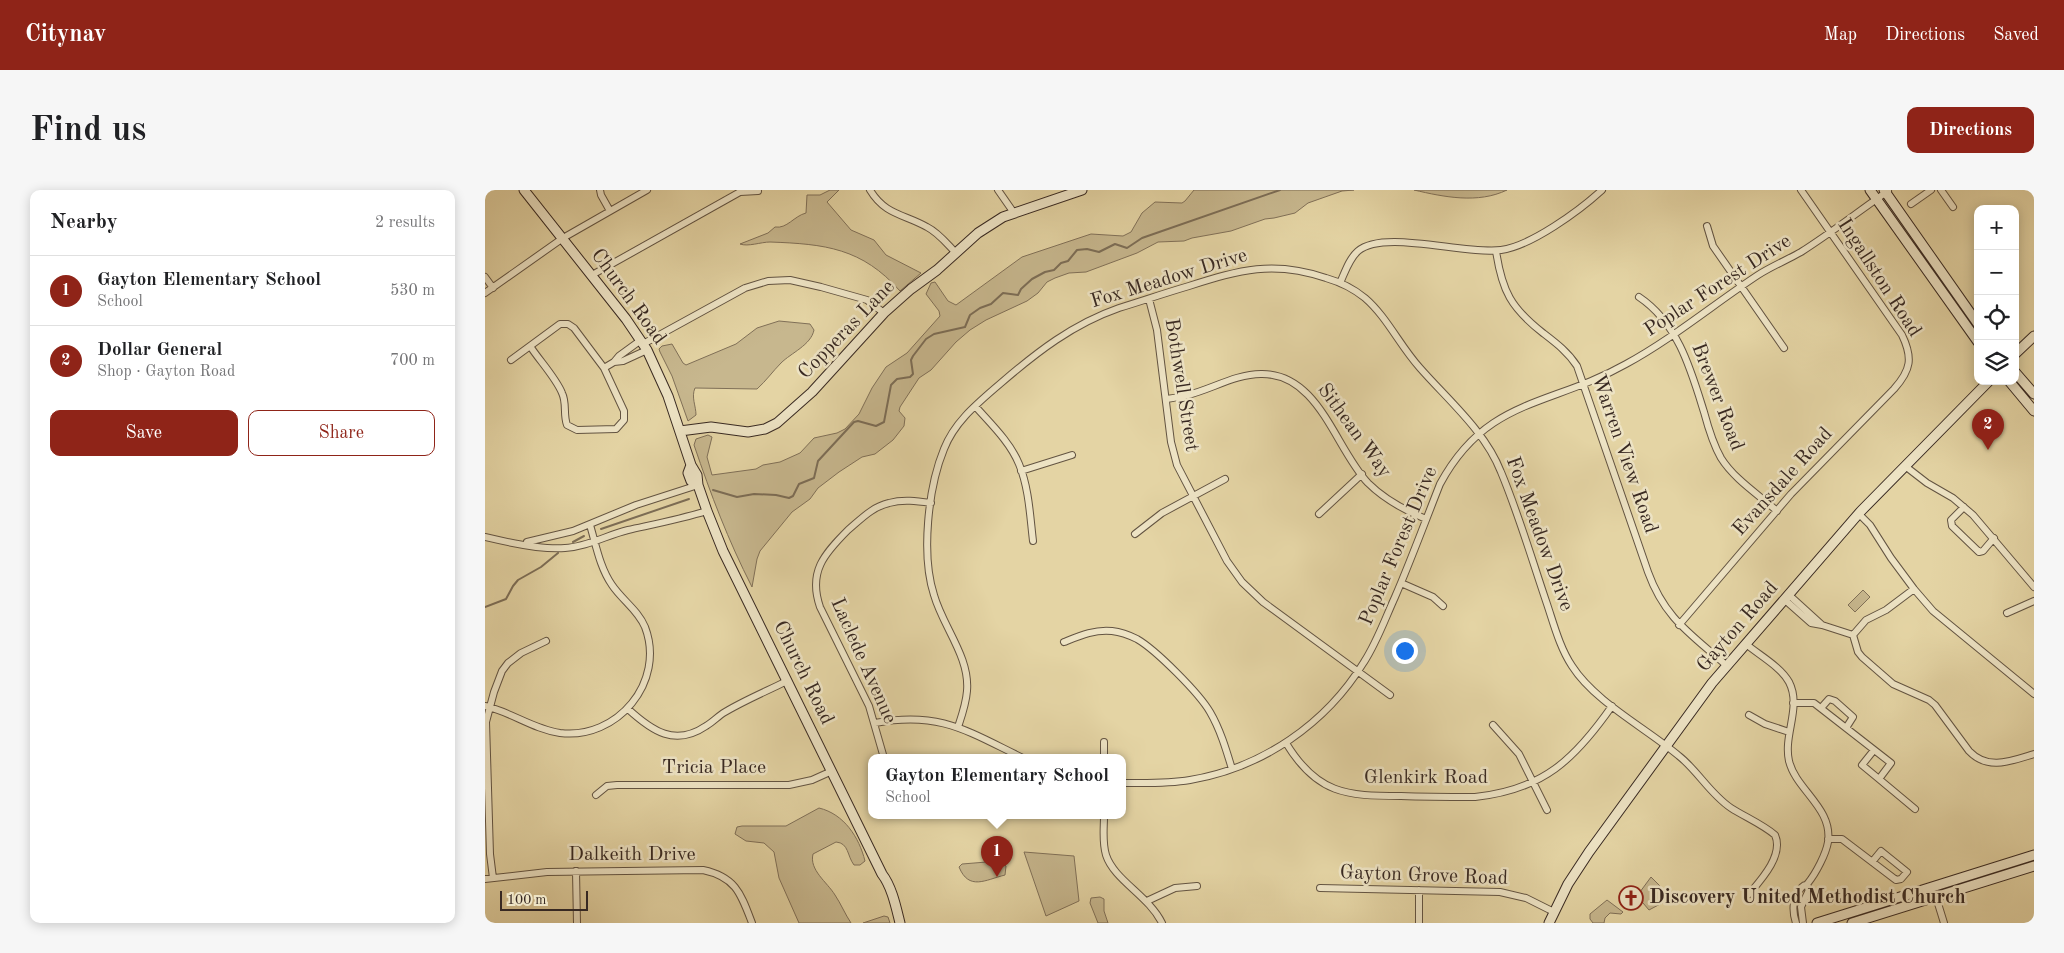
<!DOCTYPE html>
<meta charset="utf-8">
<style>
:root{--surface:#fff;--page:#f6f6f6;--text:#202124;--muted:#757577;--line:#e0e0e0;--accent:#8f2418}
body{margin:0;font-family:"Old Standard TT",serif;background:var(--page);color:var(--text)}
.controls{position:absolute;right:15px;top:15px;display:grid;overflow:hidden;border-radius:10px;box-shadow:0 2px 12px #0003}
.controls button{width:45px;height:45px;display:grid;place-items:center;padding:0;border:0;border-bottom:1px solid var(--line);background:var(--surface);color:var(--text);font:25px sans-serif}
.scale{position:absolute;left:15px;bottom:12px;width:88px;box-sizing:border-box;padding-left:5px;border:2px solid #382922;border-top:0;font-size:14px;line-height:18px;white-space:nowrap;color:#382922;-webkit-text-stroke:4px #ede3c4;paint-order:stroke}
.you{position:absolute;left:919px;top:460px;width:18px;height:18px;margin:-12px;border:4px solid #fff;border-radius:50%;background:#1a73e8;box-shadow:0 0 0 8px #1a73e833}
.badge{display:grid;place-items:center;width:32px;height:32px;border-radius:50%;background:var(--accent);color:#fff;font-size:16px;font-weight:700}
.pin{position:absolute;translate:-50% -41px;filter:drop-shadow(0 1px 2px #0008)}
.pin::after{content:'';position:absolute;top:26px;width:18px;height:15px;background:inherit;clip-path:polygon(0 0,100% 0,50% 100%)}
.popup{position:absolute;left:383px;top:564px;width:258px;height:65px;box-sizing:border-box;display:grid;place-content:center;border-radius:10px;background:var(--surface);filter:drop-shadow(0 1px 4px #0005);font-size:16px;white-space:nowrap;color:var(--muted)}
.popup b{font-size:19px;color:var(--text)}
.popup::after{content:'';position:absolute;left:50%;top:100%;margin-left:-10px;border:10px solid transparent;border-top-color:var(--surface)}
.list{margin:0;padding:0;list-style:none}
h2{display:flex;justify-content:space-between;align-items:center;height:65px;margin:0;padding:0 20px;font-size:21px}
h2 small{font-size:16px;font-weight:400;color:var(--muted)}
.list li{display:grid;grid-template-columns:32px 1fr auto;gap:15px;align-items:center;box-sizing:border-box;height:70px;padding:0 20px;border-top:1px solid var(--line)}
.list b{display:block;font-size:19px;white-space:nowrap}
.list p{margin:0;font-size:16px;white-space:nowrap;color:var(--muted)}
.list em{font-size:16px;font-style:normal;color:var(--muted)}
.actions{display:flex;gap:10px;padding:15px 20px}
.actions a{flex:1;padding:11px 0;border:1px solid var(--accent);border-radius:10px;text-align:center;font-size:18px;color:var(--accent)}
.actions .main{background:var(--accent);color:#fff}
.icon{flex:none;width:28px;height:28px;fill:none;stroke:currentColor;stroke-width:2;stroke-linecap:round;stroke-linejoin:round}
.map{position:relative;flex:none;width:1549px;height:733px;overflow:hidden;border-radius:10px}
header{display:flex;align-items:center;gap:30px;box-sizing:border-box;height:70px;padding:0 25px;background:var(--accent);color:#fff}
header strong{font-size:24px}
nav{display:flex;gap:28px;margin-inline-start:auto;font-size:18px}
.intro{display:flex;align-items:center;justify-content:space-between;box-sizing:border-box;height:120px;padding:0 30px}
h1{margin:0;font-size:35px}
.button{padding:12px 22px;border-radius:10px;background:var(--accent);color:#fff;font-size:18px;font-weight:700}
main{display:flex;gap:30px;padding:0 30px}
aside{flex:1;background:var(--surface);border-radius:10px;box-shadow:0 2px 12px #0003}
.map>svg:first-child{display:block}
</style>
<header>
<strong>Citynav</strong>
<nav><a>Map</a><a>Directions</a><a>Saved</a></nav>
</header>
<div class="intro"><h1>Find us</h1><a class="button">Directions</a></div>
<main>
<aside>
<h2>Nearby<small>2 results</small></h2>
<ul class="list">
<li><span class="badge">1</span><div><b>Gayton Elementary School</b><p>School</p></div><em>530 m</em></li>
<li><span class="badge">2</span><div><b>Dollar General</b><p>Shop · Gayton Road</p></div><em>700 m</em></li>
</ul>
<div class="actions"><a class="main">Save</a><a>Share</a></div>
</aside>
<div class="map">
<svg width="1549" height="733" viewBox="0 0 1549 733">
<rect width="100%" height="100%" fill="#e4d4a4"/>
<filter id="stains"><feTurbulence type="fractalNoise" baseFrequency=".004" numOctaves="4"/><feColorMatrix values="0 0 0 0 .2 0 0 0 0 .09 0 0 0 0 .02 0 0 0 .5 -.17"/></filter>
<radialGradient id="worn" r=".72"><stop offset=".6" stop-color="#630" stop-opacity="0"/><stop offset="1" stop-color="#630" stop-opacity=".3"/></radialGradient>
<path fill="#c7b78e" stroke="#807058" d="M345,0H354L342,12L366,40L389,50L401,65L436,83L415,101C377,58 340,54 285,52C276,52 263,57 255,54L283,43L290,37C302,39 309,26 321,23L322,5H335Z
M709,0H869L857,1L823,13L810,23L789,28L780,29L746,41L707,48L699,51L673,52L652,63L601,82L584,83L570,88L562,92L553,103L542,111L501,130L485,140L471,152L446,180L434,188L415,217L414,221L420,228L419,236L408,250L390,264L377,267L354,282L333,298L325,309L307,322L275,361L272,369L267,397C243,350 226,305 209,255L211,249L223,245L227,247L222,267L227,285L271,279L278,275L295,272L315,263L329,248L352,243L360,239L374,224L387,198L401,177L422,163L455,126L454,121L441,104L446,93L450,92L463,111L471,115L537,67L606,44L638,46L646,42L657,23L670,12L697,13L700,11Z
M929,0H1022C993,14 959,7 929,0Z
M294,131L325,134L329,140C326,155 306,163 296,173C288,181 281,191 272,199L210,198C206,207 211,216 211,225L203,231L187,186L175,162L174,159L177,156L187,154L198,173L201,175L251,154L272,138Z
M1378,400L1385,407L1370,422L1363,415Z
M334,618C359,624 374,647 380,671L375,675H369C362,666 364,653 351,652L328,664C324,680 342,692 350,705C356,714 360,724 366,733H314L294,688L289,662L279,653L261,651L250,644L252,637L257,636H301Z
M539,662L589,666L594,711L561,726Z
M514,671L521,676L520,685C500,690 484,701 474,677L477,674Z
M1166,687L1178,699L1179,707L1177,708L1179,712L1164,720L1152,706Z
M615,707L619,709V721L623,733H613L605,713L606,708Z
M1122,710L1138,722L1136,724L1125,723L1120,728L1119,733H1108L1105,729V724Z
M399,726L403,727L405,733H378Z"/>
<g fill="none" stroke-linecap="round" stroke-linejoin="round">
<path stroke="#7c6d56" stroke-width="2" d="M228,300L252,307L269,304L291,305L304,308L308,306L314,294L329,288L333,271L369,232L373,231L391,236L399,232L406,195L412,189L425,187L428,184L426,170L428,166L441,149L449,144L480,137L485,125L495,118L506,114L518,103L533,105L536,99L547,89L560,82L569,80L576,73L583,71L592,60L602,59L614,62L630,54L642,58L657,48L795,0
M116,339L204,309
M88,352L99,346
M0,417L21,409L28,396L33,390L56,377L73,363"/>
<g stroke="#635442" stroke-width="8">
<path id="street" d="M115,0L116,5L125,21
M385,0C400,25 419,24 442,37C454,43 462,54 471,63
M513,0L529,23
M1456,0L1468,17
M1426,14L1446,0
M1222,36L1228,56L1299,158
M1011,61C1017,101 1026,118 1058,143C1071,153 1083,162 1092,176L1163,382C1180,429 1206,444 1242,476
M107,85L255,2L273,1
M0,87L8,98
M855,93C860,82 864,69 873,61C899,39 979,65 1016,60C1046,56 1094,21 1117,0
M0,103L78,48L162,0
M1154,107C1193,133 1206,180 1219,222C1223,237 1228,254 1236,268C1249,289 1274,305 1292,321
M664,109L672,140L686,252L692,275L742,371L757,392L778,412L905,505
M156,150L134,166L129,172L138,171L162,160
M158,154L260,98L283,91L305,90L336,97L382,110L399,123
M45,156C54,170 71,188 77,203C82,213 78,224 82,235L92,240L131,239L139,230V221L119,178
M26,170L75,134H83L89,138L119,178L129,172
M681,209C688,208 696,207 703,205C727,199 751,184 776,184C834,183 850,258 883,293C900,310 919,320 941,329
M490,216C506,234 525,252 534,274C544,298 545,326 548,351
M1420,276L1442,293L1468,308L1488,325L1549,397
M536,281L587,265
M1479,317L1466,330L1467,336L1494,362L1498,361L1509,348
M834,324L877,284
M1374,324L1385,335L1406,368L1429,399L1448,421L1549,504
M650,344L677,323L740,289
M0,347C21,352 60,360 80,358C102,357 122,345 143,340C170,334 196,329 222,321
M42,352L88,341L151,315L213,295
M916,393L948,407L958,416
M1300,410L1326,433L1337,435L1304,405
M1522,423L1549,411
M1194,435L1306,304L1409,199C1426,180 1428,168 1417,145L1316,0
M1337,435L1368,445L1373,462L1377,467L1408,494L1444,510L1450,515L1484,561C1503,581 1526,571 1549,564
M1368,445L1381,430L1401,420L1429,399
M579,452C594,446 610,439 627,441C636,442 644,445 652,449C671,460 714,503 725,522C735,539 741,559 747,579
M1261,454C1274,465 1296,477 1304,492C1317,517 1298,545 1304,571C1311,600 1348,618 1343,652C1341,664 1331,683 1323,693C1320,697 1321,693 1317,697C1307,707 1307,721 1311,733
M1308,513H1329L1406,573L1394,589L1430,619
M0,516C26,522 48,539 75,543C132,550 181,492 160,437C153,420 137,410 127,395C115,378 111,355 105,335
M1336,518L1344,509L1350,511L1368,527L1361,538
M143,519C167,541 190,557 221,536C228,532 233,526 240,522C260,510 282,501 302,491
M1264,525L1280,534L1304,542
M390,533C455,521 482,541 538,568
M1008,535L1034,564L1062,620
M473,537C477,525 481,514 482,501C485,467 458,437 449,405C436,365 443,298 459,259C470,231 493,213 516,193C552,162 588,134 634,118C657,111 680,103 704,96C755,80 788,70 841,88C855,92 869,99 880,108C902,127 915,156 935,178C963,210 1000,241 1016,282C1034,325 1047,370 1062,414C1069,435 1075,458 1087,476C1110,512 1161,538 1194,566C1213,581 1225,604 1246,618C1260,627 1277,634 1290,645C1299,665 1276,690 1264,704
M801,553C832,604 861,606 916,606C941,607 965,607 990,607C1058,600 1090,569 1127,516
M1389,560L1377,575L1394,589
M399,568L384,516L335,417C323,382 339,364 363,340C376,329 387,317 404,313C418,309 432,311 446,313
M619,568V552
M637,593C660,593 682,594 705,590C777,578 841,534 879,472C892,452 900,429 910,407C926,370 940,332 955,294C1002,207 1065,217 1141,174C1187,149 1229,114 1273,85C1287,76 1302,70 1316,62C1346,43 1374,21 1403,1
M111,605L122,596L132,595H304L327,590L347,581
M619,626C619,638 617,652 621,665C629,690 664,706 677,733
M1343,649H1357L1411,690L1416,689L1422,682L1396,661L1387,672
M91,681L92,733
M8,688L5,664L1,532L9,502L17,481L23,473L36,463L61,451
M0,689L62,682L218,680C251,687 256,704 267,733
M835,698L1015,702L1041,708L1069,722
M1451,707L1459,733
M662,711L690,698L712,696
M934,733V700
M1318,733L1316,717L1324,700L1322,694"/>
</g>
<g stroke="#382922" stroke-width="11">
<path id="secondary" d="M39,0L141,129L162,160L183,206L206,275L212,285L213,295L222,321L238,361L397,684C407,697 411,717 415,733
M1385,0L1493,152
M1399,0L1493,134
M1530,164L1549,146
M1530,182L1549,204
M1524,191L1549,221
M195,241L226,237L263,242L280,239L292,233L327,202L399,123L426,99L452,80L493,43L518,27L597,0
M206,275L203,283L206,291L213,295
M1064,733L1083,694L1104,662L1227,493L1376,321L1504,191
M1332,733L1549,665
M1367,733L1549,676"/>
</g>
<use href="#street" stroke="#ede3c4" stroke-width="6"/>
<use href="#secondary" stroke="#ede3c4" stroke-width="9"/>
</g>
<defs>
<g id="church-ring" transform="scale(1.25)"><circle r="9.5" fill="#ede3c4" stroke="#8f2418" stroke-width="1.5"/><path d="M-1.2-6h2.4v3.5h3.3v2.4h-3.3V6h-2.4V-.1h-3.3v-2.4h3.3Z" fill="#8f2418"/></g>
</defs>
<g fill-rule="evenodd">
<use href="#church-ring" x="1146" y="708"/>
</g>
<g text-anchor="middle" dominant-baseline="central" stroke-width="5" stroke-linejoin="round" paint-order="stroke">
<g font-size="20" fill="#382922" stroke="#ede3c4">
<text transform="translate(1394 88) rotate(57)">Ingallston Road</text>
<text transform="translate(684 89) rotate(-17)">Fox Meadow Drive</text>
<text transform="translate(1233 96) rotate(-33)">Poplar Forest Drive</text>
<text transform="translate(143 107) rotate(54)">Church Road</text>
<text transform="translate(362 140) rotate(-46)">Copperas Lane</text>
<text transform="translate(696 195) rotate(81)">Bothwell Street</text>
<text transform="translate(1232 207) rotate(69)">Brewer Road</text>
<text transform="translate(869 241) rotate(54)">Sithean Way</text>
<text transform="translate(1139 264) rotate(71)">Warren View Road</text>
<text transform="translate(1298 292) rotate(-48)">Evansdale Road</text>
<text transform="translate(1054 344) rotate(70)">Fox Meadow Drive</text>
<text transform="translate(914 356) rotate(-67)">Poplar Forest Drive</text>
<text transform="translate(1253 437) rotate(-49)">Gayton Road</text>
<text transform="translate(378 471) rotate(66)">Laclede Avenue</text>
<text transform="translate(318 483) rotate(64)">Church Road</text>
<text x="229" y="578">Tricia Place</text>
<text x="941" y="588">Glenkirk Road</text>
<text x="147" y="665">Dalkeith Drive</text>
<text transform="translate(939 686) rotate(2)">Gayton Grove Road</text>
</g>
<g font-size="20" font-weight="bold" fill="#382922" stroke="#ede3c4" text-anchor="start">
<text x="1164" y="708">Discovery United Methodist Church</text>
</g>
</g>
<rect width="100%" height="100%" filter="url(#stains)"/>
<rect width="100%" height="100%" fill="url(#worn)"/>
</svg>
<div class="controls">
<button>+</button>
<button>−</button>
<button><svg class="icon" aria-label="locate" viewBox="0 0 24 24"><circle cx="12" cy="12" r="6"/><path d="M12 2v4M12 18v4M2 12h4M18 12h4"/></svg></button>
<button><svg class="icon" aria-label="layers" viewBox="0 0 24 24"><path d="M12 4l9 5-9 5-9-5zM3 14l9 5 9-5"/></svg></button>
</div>
<div class="scale">100 m</div>
<div class="you"></div>
<div class="pin badge" style="left:512px;top:687px">1</div>
<div class="popup"><b>Gayton Elementary School</b>School</div>
<div class="pin badge" style="left:1503px;top:260px">2</div>
</div>
</main>
